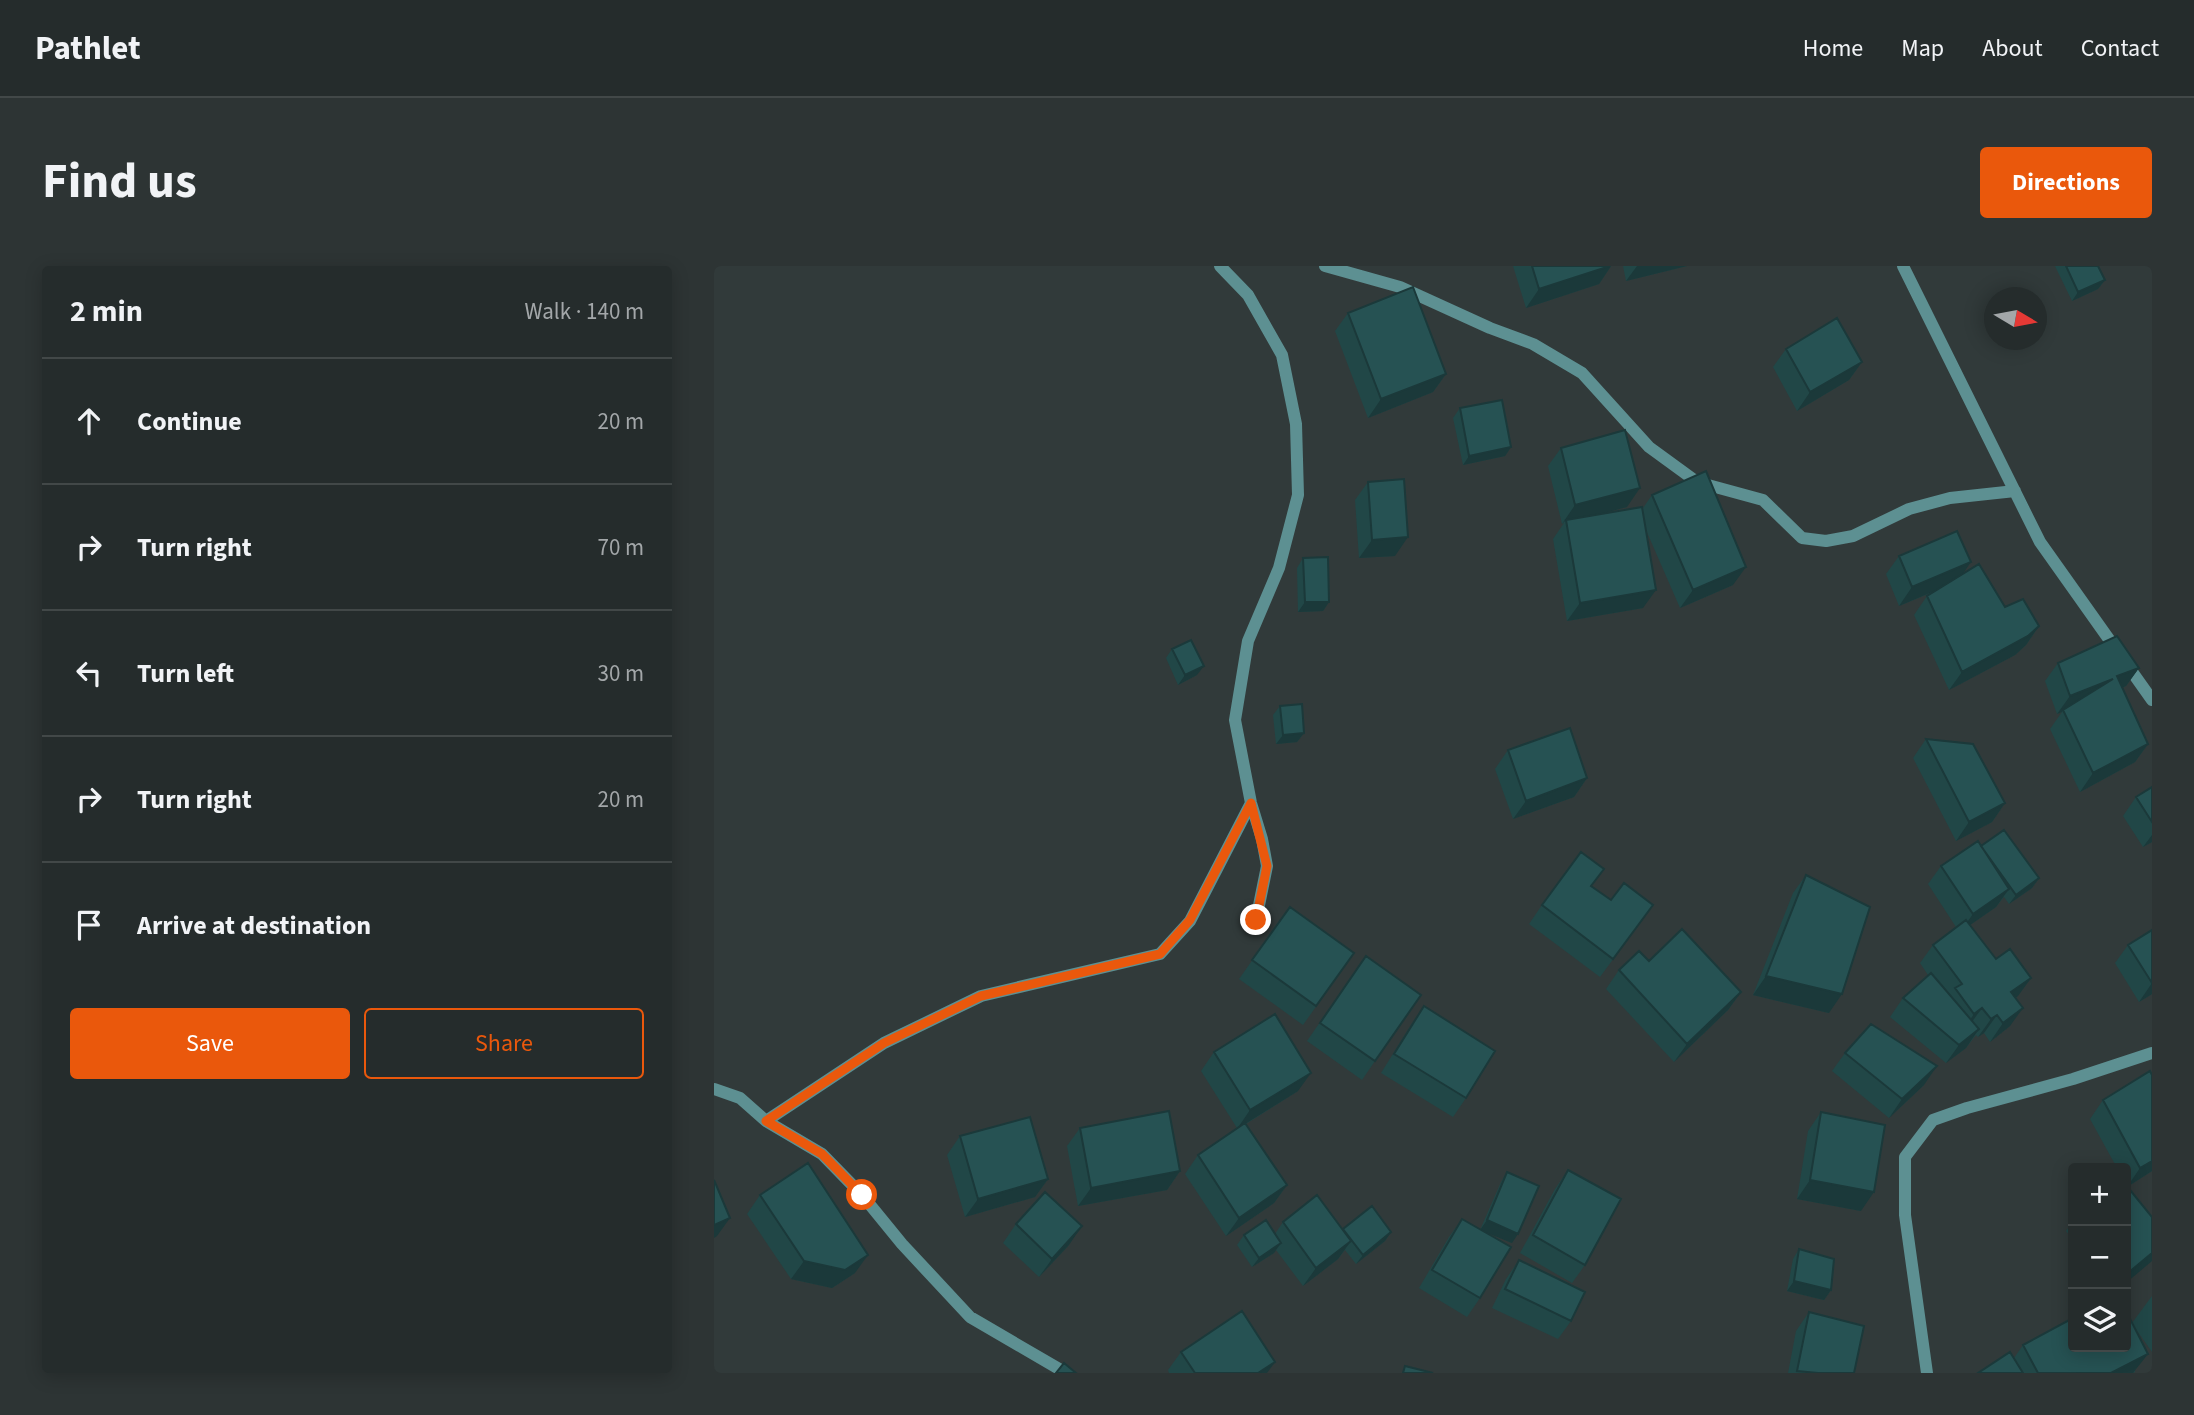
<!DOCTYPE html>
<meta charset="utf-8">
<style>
:root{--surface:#252c2c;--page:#2d3434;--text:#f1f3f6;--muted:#a3a7a9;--line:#424848;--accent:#ea580c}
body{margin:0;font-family:"Source Sans 3",sans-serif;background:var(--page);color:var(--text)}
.controls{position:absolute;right:21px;bottom:21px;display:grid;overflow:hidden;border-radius:7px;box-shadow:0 4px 18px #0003}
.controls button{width:63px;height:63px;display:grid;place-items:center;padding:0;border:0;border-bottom:2px solid var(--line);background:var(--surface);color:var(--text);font:35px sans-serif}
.compass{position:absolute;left:1270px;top:21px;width:63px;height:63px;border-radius:50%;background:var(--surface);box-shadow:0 4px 18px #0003;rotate:100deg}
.stop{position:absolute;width:21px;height:21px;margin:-16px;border:5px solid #ea580c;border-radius:50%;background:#fff}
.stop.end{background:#ea580c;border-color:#fff;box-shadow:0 2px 7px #0008}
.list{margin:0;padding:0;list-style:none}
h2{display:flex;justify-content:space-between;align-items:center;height:91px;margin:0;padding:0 28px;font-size:30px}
h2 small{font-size:23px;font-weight:400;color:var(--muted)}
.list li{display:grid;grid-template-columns:46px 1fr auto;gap:21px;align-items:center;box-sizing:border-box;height:126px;padding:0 28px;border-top:2px solid var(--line)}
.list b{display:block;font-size:26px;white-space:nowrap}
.list em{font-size:23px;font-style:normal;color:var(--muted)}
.actions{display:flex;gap:14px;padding:21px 28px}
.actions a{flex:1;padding:16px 0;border:2px solid var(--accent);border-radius:7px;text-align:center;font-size:24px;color:var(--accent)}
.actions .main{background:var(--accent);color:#fff}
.icon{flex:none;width:38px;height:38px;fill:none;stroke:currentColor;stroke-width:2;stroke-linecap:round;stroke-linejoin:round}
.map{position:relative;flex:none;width:1438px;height:1107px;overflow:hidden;border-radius:7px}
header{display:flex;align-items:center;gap:42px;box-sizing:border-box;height:98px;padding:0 35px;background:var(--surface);border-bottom:2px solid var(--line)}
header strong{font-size:33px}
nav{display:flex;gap:38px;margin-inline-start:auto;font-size:24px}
.intro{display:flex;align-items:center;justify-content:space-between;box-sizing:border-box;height:168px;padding:0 42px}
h1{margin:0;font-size:49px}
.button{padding:18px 32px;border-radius:7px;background:var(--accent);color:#fff;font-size:24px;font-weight:700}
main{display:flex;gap:42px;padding:0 42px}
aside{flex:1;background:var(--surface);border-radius:7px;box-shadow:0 4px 18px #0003}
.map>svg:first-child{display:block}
</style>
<header>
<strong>Pathlet</strong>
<nav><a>Home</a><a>Map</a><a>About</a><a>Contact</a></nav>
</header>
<div class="intro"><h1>Find us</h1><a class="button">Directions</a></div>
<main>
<aside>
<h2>2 min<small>Walk · 140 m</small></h2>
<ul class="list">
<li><svg class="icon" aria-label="ahead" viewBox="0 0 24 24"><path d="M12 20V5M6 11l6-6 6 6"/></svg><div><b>Continue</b></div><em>20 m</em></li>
<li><svg class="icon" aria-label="right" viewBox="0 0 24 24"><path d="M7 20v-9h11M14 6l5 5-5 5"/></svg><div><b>Turn right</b></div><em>70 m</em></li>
<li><svg class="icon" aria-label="left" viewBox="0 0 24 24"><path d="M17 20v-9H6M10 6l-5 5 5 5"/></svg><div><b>Turn left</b></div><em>30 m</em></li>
<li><svg class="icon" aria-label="right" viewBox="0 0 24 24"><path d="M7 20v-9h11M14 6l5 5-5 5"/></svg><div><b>Turn right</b></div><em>20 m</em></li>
<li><svg class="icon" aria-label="arrive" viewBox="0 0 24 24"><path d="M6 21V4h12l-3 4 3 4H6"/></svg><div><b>Arrive at destination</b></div></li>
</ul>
<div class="actions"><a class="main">Save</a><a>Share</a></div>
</aside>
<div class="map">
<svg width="1438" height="1107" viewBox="0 0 1438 1107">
<rect width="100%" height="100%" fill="#313a3a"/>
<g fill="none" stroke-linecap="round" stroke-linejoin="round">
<path stroke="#5d9092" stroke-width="12" d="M506,0L534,29L568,89L582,158L584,229L565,302L534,375L521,454L537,537L548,573L553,600L542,654
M611,0L686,21L776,62L819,78L868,107L935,181L983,216L1049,234L1088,272L1112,275L1139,270L1195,243L1236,232L1301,225
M1189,0L1326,276L1438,434
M0,823L26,832L52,855L108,888L148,929L188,978L256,1051L352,1107
M52,855L170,777L267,730L446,688L476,655L537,537
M1213,1107L1191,949V891L1219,854L1253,842L1359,813L1438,787"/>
</g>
<path fill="#214747" d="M799,0H897L885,18L812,42Z
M909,0H973L912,15Z
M1341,0H1384L1391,14L1384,23L1358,35Z
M634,47L732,108L719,126L654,152L621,65Z
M1072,83L1148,96L1135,114L1083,145L1059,101Z
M746,142L797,181L791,190L749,199L739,152Z
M847,182L913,241L877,250L929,242L938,229L1019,319L966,342L932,264L929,342L853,355L839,273L850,257L848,258L834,200Z
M654,216L681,290L645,292L641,234Z
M1185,290L1249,308L1291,341L1325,360L1312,379L1301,389L1235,424L1200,349L1213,330L1224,324L1185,340L1172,308Z
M589,292L615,336L609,345L584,346L583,302Z
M458,383L483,409L464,419L452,392Z
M1344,397L1425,402L1412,420L1408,422L1434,478L1421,496L1366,526L1336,463L1348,446L1343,448L1331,415Z
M566,440L590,467L583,476L562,478L559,449Z
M1212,473L1291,537L1278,556L1242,575L1199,492Z
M794,484L873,512L860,531L799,553L781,503Z
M1438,521V576L1429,581L1409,550L1422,531Z
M1267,580L1325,612L1318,622L1295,638L1290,631L1282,641L1256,659L1282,693L1317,712L1302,732L1296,760L1276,776L1270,767L1264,771L1262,769L1252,782L1232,797L1176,751L1189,732L1214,709L1206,697L1219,679L1242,661L1214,618L1227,600Z
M1092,609L1115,747L1039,729L1079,627Z
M877,620L897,634L939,639L886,711L815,658L828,639Z
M576,641L640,687L589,759L525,713Z
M1438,664V728L1425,736L1401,697L1414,679Z
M652,690L661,795L648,814L593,775Z
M935,695L1027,726L1014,744L960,796L892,723L905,704Z
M710,740L752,832L739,851L667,807L697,759Z
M500,786L584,825L532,858L573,919L560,937L512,970L471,908L484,889L523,862L487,805Z
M1131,787L1210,819L1175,852L1118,805Z
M1389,834L1438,905L1413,921L1438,951L1412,1017V902H1403L1376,853Z
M1107,846L1147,945L1083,933L1094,865Z
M366,862L466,905L453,924L364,940L353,880Z
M246,870L334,913L321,931L251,951L233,889Z
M854,904L871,999L858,1017L806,987L841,923Z
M793,906L798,977L767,964L766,1032L753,1051L705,1022L735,971L748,953L766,964L787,916Z
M46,929L141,1007L118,1022L77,1013L33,948Z
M1359,955V974L1352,965Z
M569,956L628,963L677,966L671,975L642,998L631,984L624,993L589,1020L562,984L560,987L538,1001L523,979L530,969L561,968Z
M302,958L355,979L325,1011L289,977Z
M1085,983L1117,1024L1110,1034L1073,1025L1079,993Z
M805,994L857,1055L844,1073L778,1042L792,1013Z
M1438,1030V1086L1419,1059L1421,1106L1419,1107H1264L1300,1092L1309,1079L1418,1057Z
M1095,1046L1140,1107H1074L1082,1065Z
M467,1086L553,1107H455L454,1104Z"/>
<path fill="#1b393a" d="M897,0L885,18L812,42L825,23Z
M923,0H973L912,15Z
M1391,14L1384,23L1358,35L1364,26Z
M1148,96L1135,114L1083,145L1096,126Z
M732,108L719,126L654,152L667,133Z
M797,181L791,190L749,199L755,190Z
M926,222L913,241L852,257V254L848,258L861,239Z
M694,271L681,290L645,292L658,274Z
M1257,296L1244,315L1185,340L1198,321Z
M1032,301L1019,319L966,342L979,324Z
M942,324L929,342L853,355L866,337Z
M591,336H615L609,345L584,346Z
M1325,360L1312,379L1301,389L1235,424L1248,406Z
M490,400L483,409L464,419L471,409Z
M1425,402L1412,420L1390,429L1403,410Z
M1399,413L1349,444L1348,446L1343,448L1356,430Z
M590,467L583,476L562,478L569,469Z
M1434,478L1421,496L1366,526L1379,507Z
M873,512L860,531L799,553L812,535Z
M1291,537L1278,556L1242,575L1255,556Z
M1438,569V576L1429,581Z
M1325,612L1318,622L1295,638L1302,629Z
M1295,623L1282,641L1246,666L1259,648Z
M1052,710L1128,728L1115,747L1039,729Z
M1317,712L1304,730L1284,745L1297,726Z
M1438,717V728L1425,736Z
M1027,726L1014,744L960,796L973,778Z
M1268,742L1255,760L1247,767L1260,748Z
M1309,742L1296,760L1276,776L1289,757Z
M1283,749L1270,767L1264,771L1277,753Z
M1265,763L1252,782L1232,797L1245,779Z
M1223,800L1210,819L1175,852L1188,833Z
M597,807L584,825L523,863L536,844Z
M1438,895V905L1413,921L1426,902Z
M466,905L453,924L364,940L377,922Z
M334,913L321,931L251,951L264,933Z
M1096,914L1160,926L1147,945L1083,933Z
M573,919L560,937L512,970L525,952Z
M16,952L3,970L0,972V959Z
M773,954L804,968L798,977L766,964Z
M368,960L355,979L325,1011L338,993Z
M677,966L671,975L642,998L649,989Z
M637,975L624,993L589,1020L602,1002Z
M567,977L560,987L538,1001L545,992Z
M1438,987V995L1412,1017V1011L1414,1007Z
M154,989L141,1007L118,1022L77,1013L90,995Z
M1080,1015L1117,1024L1110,1034L1073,1025Z
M1434,1088L1419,1107H1397Z
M561,1096L553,1107H544Z"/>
<path fill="#265253" stroke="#1b393a" stroke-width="2" d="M818,0H896L825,23Z
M1352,0H1384L1391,14L1364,26Z
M699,21L732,108L667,133L634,47Z
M1123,52L1148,96L1096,126L1072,83Z
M788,134L797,181L755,190L746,142Z
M911,164L926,222L861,239L847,182Z
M992,205L1032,301L979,324L938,229Z
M690,213L694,271L658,274L654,216Z
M928,241L942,324L866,337L852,254Z
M1243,265L1257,296L1198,321L1185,290Z
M614,291L615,336H591L589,292Z
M1265,298L1291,341L1309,333L1325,360L1314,370L1248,406L1213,330Z
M1403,370L1425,402L1403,410L1434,478L1379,507L1349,444L1399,413L1356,430L1344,397Z
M477,374L490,400L471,409L458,383Z
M588,438L590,467L569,469L566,440Z
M856,462L873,512L812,535L794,484Z
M1212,473L1259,478L1291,537L1255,556Z
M1438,521V556L1422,531Z
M1290,564L1325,612L1302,629L1267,580Z
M1264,575L1295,623L1259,648L1227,600Z
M867,586L890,603L877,620L897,634L910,617L939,639L899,693L828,639Z
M1092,609L1156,641L1128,728L1052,710Z
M576,641L640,687L602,740L538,694Z
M1252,654L1282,693L1296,683L1317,712L1297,726L1309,742L1289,757L1283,749L1277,753L1268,742L1260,748L1241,722L1248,718L1219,679Z
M968,663L1027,726L973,778L905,704L925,685L935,695Z
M1438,664V717L1414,679Z
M652,690L707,729L661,795L606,757Z
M1217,707L1265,763L1245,779L1189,732Z
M710,740L781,785L752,832L680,788Z
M561,748L597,807L536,844L500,786Z
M1157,758L1223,800L1188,833L1131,787Z
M1436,805L1438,809V895L1426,902L1389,834Z
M455,845L466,905L377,922L366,862Z
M1107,846L1171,859L1160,926L1096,914Z
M316,851L334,913L264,933L246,870Z
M531,857L573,919L525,952L484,889Z
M94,897L154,989L131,1004L90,995L46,929Z
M854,904L907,933L871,999L819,969Z
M793,906L825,920L804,968L773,954Z
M0,914L16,952L0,959Z
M1412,919L1438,951V987L1414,1007L1412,1004Z
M331,926L368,960L338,993L302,958Z
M603,929L637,975L602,1002L569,956Z
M658,940L677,966L649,989L629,963Z
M748,953L797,981L766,1032L718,1004Z
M552,954L567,977L545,992L530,969Z
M1085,983L1120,993L1117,1024L1080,1015Z
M805,994L871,1026L857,1055L791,1023Z
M528,1045L561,1096L544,1107H481L467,1086Z
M1412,1045L1434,1088L1397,1107H1324L1309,1079L1359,1052V1081H1412Z
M1095,1046L1150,1060L1140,1107H1104L1083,1105Z
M1296,1086L1309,1107H1264Z
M350,1097L362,1107H342Z
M691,1100L719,1107H689Z"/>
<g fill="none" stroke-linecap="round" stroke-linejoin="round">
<path stroke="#ea580c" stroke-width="9" d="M148,929L108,888L52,855L170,777L267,730L446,688L476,654L537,537L553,600L542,654"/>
</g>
</svg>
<div class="controls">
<button>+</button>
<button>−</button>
<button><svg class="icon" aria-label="layers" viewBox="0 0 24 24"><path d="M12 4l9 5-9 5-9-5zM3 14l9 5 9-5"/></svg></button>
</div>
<svg class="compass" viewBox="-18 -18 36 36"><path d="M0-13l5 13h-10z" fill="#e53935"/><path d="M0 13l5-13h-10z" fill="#a3a7a9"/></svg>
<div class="stop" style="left:148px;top:929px"></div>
<div class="stop end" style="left:542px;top:654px"></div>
</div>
</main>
